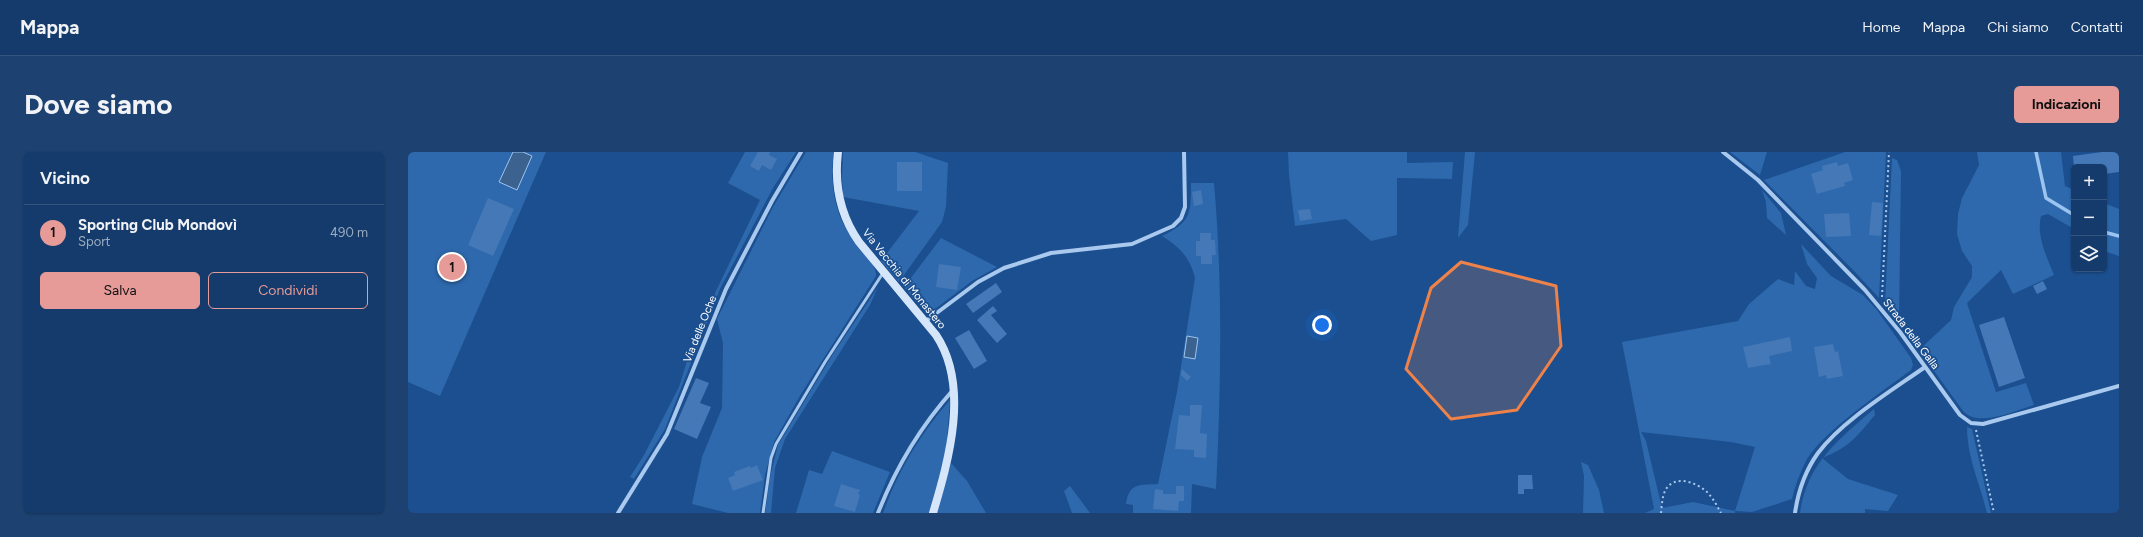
<!DOCTYPE html>
<html lang="it">
<meta charset="utf-8">
<style>
:root{--surface:#143b6b;--page:#1d4271;--text:#f1f3f6;--muted:#9dadc1;--line:#33557e;--accent:#e69b98}
body{margin:0;font-family:Figtree,sans-serif;background:var(--page);color:var(--text)}
.controls{position:absolute;right:12px;top:12px;display:grid;overflow:hidden;border-radius:6px;box-shadow:0 1px 3px #0004}
.controls button{width:36px;height:36px;display:grid;place-items:center;padding:0;border:0;border-bottom:1px solid var(--line);background:var(--surface);color:var(--text);font:20px sans-serif}
.you{position:absolute;left:914px;top:173px;width:14px;height:14px;margin:-10px;border:3px solid #fff;border-radius:50%;background:#1a73e8;box-shadow:0 0 0 6px #1a73e833}
.badge{display:grid;place-items:center;width:26px;height:26px;border-radius:50%;background:var(--accent);color:#111;font-size:13px;font-weight:700}
.pin{position:absolute;translate:-50% -50%;border:2px solid #fff;box-shadow:0 1px 4px #0006}
.list{margin:0;padding:0;list-style:none}
h2{display:flex;justify-content:space-between;align-items:center;height:52px;margin:0;padding:0 16px;font-size:17px}
h2 small{font-size:13px;font-weight:400;color:var(--muted)}
.list li{display:grid;grid-template-columns:26px 1fr auto;gap:12px;align-items:center;box-sizing:border-box;height:56px;padding:0 16px;border-top:1px solid var(--line)}
.list b{display:block;font-size:15px;white-space:nowrap}
.list p{margin:0;font-size:13px;white-space:nowrap;color:var(--muted)}
.list em{font-size:13px;font-style:normal;color:var(--muted)}
.actions{display:flex;gap:8px;padding:12px 16px}
.actions a{flex:1;padding:9px 0;border:1px solid var(--accent);border-radius:6px;text-align:center;font-size:14px;color:var(--accent)}
.actions .main{background:var(--accent);color:#111}
.icon{flex:none;width:22px;height:22px;fill:none;stroke:currentColor;stroke-width:2;stroke-linecap:round;stroke-linejoin:round}
.map{position:relative;flex:none;width:1711px;height:361px;overflow:hidden;border-radius:6px}
header{display:flex;align-items:center;gap:24px;box-sizing:border-box;height:56px;padding:0 20px;background:var(--surface);border-bottom:1px solid var(--line)}
header strong{font-size:19px}
nav{display:flex;gap:22px;margin-inline-start:auto;font-size:14px}
.intro{display:flex;align-items:center;justify-content:space-between;box-sizing:border-box;height:96px;padding:0 24px}
h1{margin:0;font-size:28px}
.button{padding:10px 18px;border-radius:6px;background:var(--accent);color:#111;font-size:14px;font-weight:700}
main{display:flex;gap:24px;padding:0 24px}
aside{flex:1;background:var(--surface);border-radius:6px;box-shadow:0 1px 3px #0004}
.map>svg:first-child{display:block}
</style>
<header>
<strong>Mappa</strong>
<nav><a>Home</a><a>Mappa</a><a>Chi siamo</a><a>Contatti</a></nav>
</header>
<div class="intro"><h1>Dove siamo</h1><a class="button">Indicazioni</a></div>
<main>
<aside>
<h2>Vicino<small></small></h2>
<ul class="list">
<li><span class="badge">1</span><div><b>Sporting Club Mondovì</b><p>Sport</p></div><em>490 m</em></li>
</ul>
<div class="actions"><a class="main">Salva</a><a>Condividi</a></div>
</aside>
<div class="map">
<svg width="1711" height="361" viewBox="0 0 1711 361">
<rect width="100%" height="100%" fill="#1b4f8f"/>
<path fill="#2e69ad" fill-rule="evenodd" d="M0,0H138L32,244L0,230Z
M337,0H388L365,36L312,137L257,277L226,327L222,325L236,303L271,235L280,206L308,139L352,48L320,31Z
M398,0H426C422,25 425,53 437,75C443,87 470,113 468,124L393,242L366,290L357,323L352,361H320L284,352L294,305L314,256L315,191L309,167L365,55Z
M435,0H507L540,11L538,55L534,70L491,130L473,109L511,59L435,45L434,26Z
M880,0H999V11L1045,10L1044,27L989,26V83L963,89L938,67L887,74L881,23Z
M1057,0H1067L1060,73L1050,86Z
M1322,0H1359L1352,23Z
M1437,0H1478L1471,146L1447,120L1356,28Z
M1569,0H1653L1657,34L1666,38V77L1640,62L1633,64C1628,84 1639,105 1646,123L1605,142L1593,118L1559,151L1588,240L1618,231L1626,253C1606,259 1571,276 1555,259L1511,198L1543,168L1546,155L1564,125V114L1554,99L1549,82L1550,62L1554,46L1571,13Z
M1484,6L1489,8L1493,19L1491,171L1477,152Z
M783,31H806C815,133 813,235 808,337L784,332L783,361H725V353L718,352C721,330 733,333 750,332L769,240L787,126C782,106 772,95 754,84C783,70 783,62 783,31Z
M1354,38L1373,61L1378,83L1359,66L1358,50Z
M1696,51L1711,57V104L1696,99Z
M533,86L589,115L564,129L519,163L496,135Z
M1393,92L1423,124L1455,143L1469,158L1503,206L1505,213L1503,218C1474,240 1418,277 1399,307C1392,320 1387,334 1384,347L1344,360L1327,359V361H1237L1246,357L1214,190L1330,169L1341,152L1370,127L1386,133L1387,119L1398,134L1407,137L1409,126L1399,112ZM1233,280L1323,290L1347,295L1327,359L1285,350L1254,356L1238,289Z
M470,135L462,153L377,287L367,316L363,361H357L362,325L370,293L425,202Z
M542,248L538,300L521,361H475C490,319 512,282 542,248Z
M1466,257L1467,263C1449,284 1441,296 1414,306L1440,327L1490,343L1480,359L1457,357V361H1392C1399,311 1430,288 1466,257Z
M1559,275L1564,277L1583,361H1579C1572,331 1559,306 1559,275Z
M424,299L482,320L465,361H388L401,318L414,322Z
M1173,310L1180,313L1191,338L1196,361H1175L1176,324Z
M543,311L559,329L578,361H529Z
M662,334L682,361H664L656,339Z"/>
<path fill="#3c6290" stroke="#9cc4f0" d="M105,0H115L124,4L109,38L91,30Z
M779,184L790,186L787,207L776,205Z"/>
<g fill="none" stroke-linecap="round" stroke-linejoin="round">
<path stroke="#9cc4f0" stroke-width="3.5" d="M1628,0L1638,46L1666,63
M1696,80L1711,84"/>
</g>
<path fill="#4478b7" d="M350,0H362L361,3L369,7L363,18L354,13L351,19L342,14Z
M1694,0H1711V20L1696,22V15H1666L1665,4Z
M489,10H514V39H489Z
M1429,10L1430,14L1440,11L1445,28L1436,31L1437,34L1409,42L1403,22L1415,18L1414,14Z
M793,38L795,52L786,54L784,40Z
M80,46L106,57L85,104L60,93Z
M1464,50L1475,51L1473,84L1461,83Z
M902,57L904,67L892,69L890,58Z
M1441,61L1443,84L1418,85L1416,62Z
M792,81H803V88H807L808,103H804V112H793V104H788V89H792Z
M531,112L553,115L549,138L528,135Z
M1635,129L1639,137L1629,142L1625,134Z
M588,131L594,140L565,161L558,152Z
M585,154L589,159L583,163L599,182L589,191L569,168Z
M1596,165L1617,226L1591,235L1571,173Z
M561,178L579,209L566,217L547,186Z
M1382,185L1384,199L1361,204L1363,212L1340,216L1335,195Z
M1425,192L1427,200L1430,199L1435,224L1419,227L1418,223L1411,225L1406,195Z
M774,217L783,225L779,229L773,223Z
M288,226L301,231L292,251L303,255L289,287L266,277Z
M782,253H794L792,281L799,282L798,306L786,305V298L767,297L771,263L782,264Z
M349,313L355,328L325,339L320,326L327,323L326,320L342,314L343,316Z
M1110,323H1124L1125,337H1116V342H1110Z
M433,332L452,338L450,342L452,343L447,360L426,354Z
M768,334H776V349H771L770,359L745,357L747,337L755,338V342H768Z"/>
<g fill="none" stroke-linecap="round" stroke-linejoin="round">
<path stroke="#a9c9ee" stroke-width="2" stroke-dasharray="2 3" stroke-linecap="butt" d="M1474,145L1481,0
M1568,278L1586,361
M1253,361C1254,353 1254,344 1258,337C1268,322 1289,331 1299,340C1305,346 1309,354 1313,361"/>
<path stroke="#a9c9ee" stroke-width="3" d="M355,361L363,306L368,292L417,210L475,121"/>
<path stroke="#a9c9ee" stroke-width="4" d="M1315,0L1350,28L1457,138L1492,180L1552,263L1563,271L1575,272L1711,234
M518,169L570,130L596,116L643,101L724,92L765,74L773,66L777,55L776,0
M210,361L259,282L318,137L364,49L393,0
M470,361C488,315 512,275 545,238
M1387,361C1390,340 1397,319 1410,301C1434,269 1483,239 1517,215"/>
<path stroke="#d6e6fa" stroke-width="8" d="M430,0C426,33 432,63 451,90L528,183C562,234 541,307 525,361"/>
</g>
<path fill="#ee8249" fill-opacity="0.2" stroke="#ee8249" stroke-width="3" stroke-linejoin="round" d="M1053,110L1148,134L1153,194L1109,258L1043,267L998,217L1023,136Z"/>
<g text-anchor="middle" dominant-baseline="central" stroke-width="3.5" stroke-linejoin="round" paint-order="stroke">
<g font-size="11" fill="#fff" stroke="#1b4f8f">
<text transform="translate(496 127) rotate(51)">Via Vecchia di Monastero</text>
<text transform="translate(292 177) rotate(-68)">Via delle Oche</text>
<text transform="translate(1503 182) rotate(53)">Strada della Galla</text>
</g>
</g>
</svg>
<div class="controls">
<button>+</button>
<button>−</button>
<button><svg class="icon" aria-label="layers" viewBox="0 0 24 24"><path d="M12 4l9 5-9 5-9-5zM3 14l9 5 9-5"/></svg></button>
</div>
<div class="you"></div>
<div class="pin badge" style="left:44px;top:115px">1</div>
</div>
</main>
